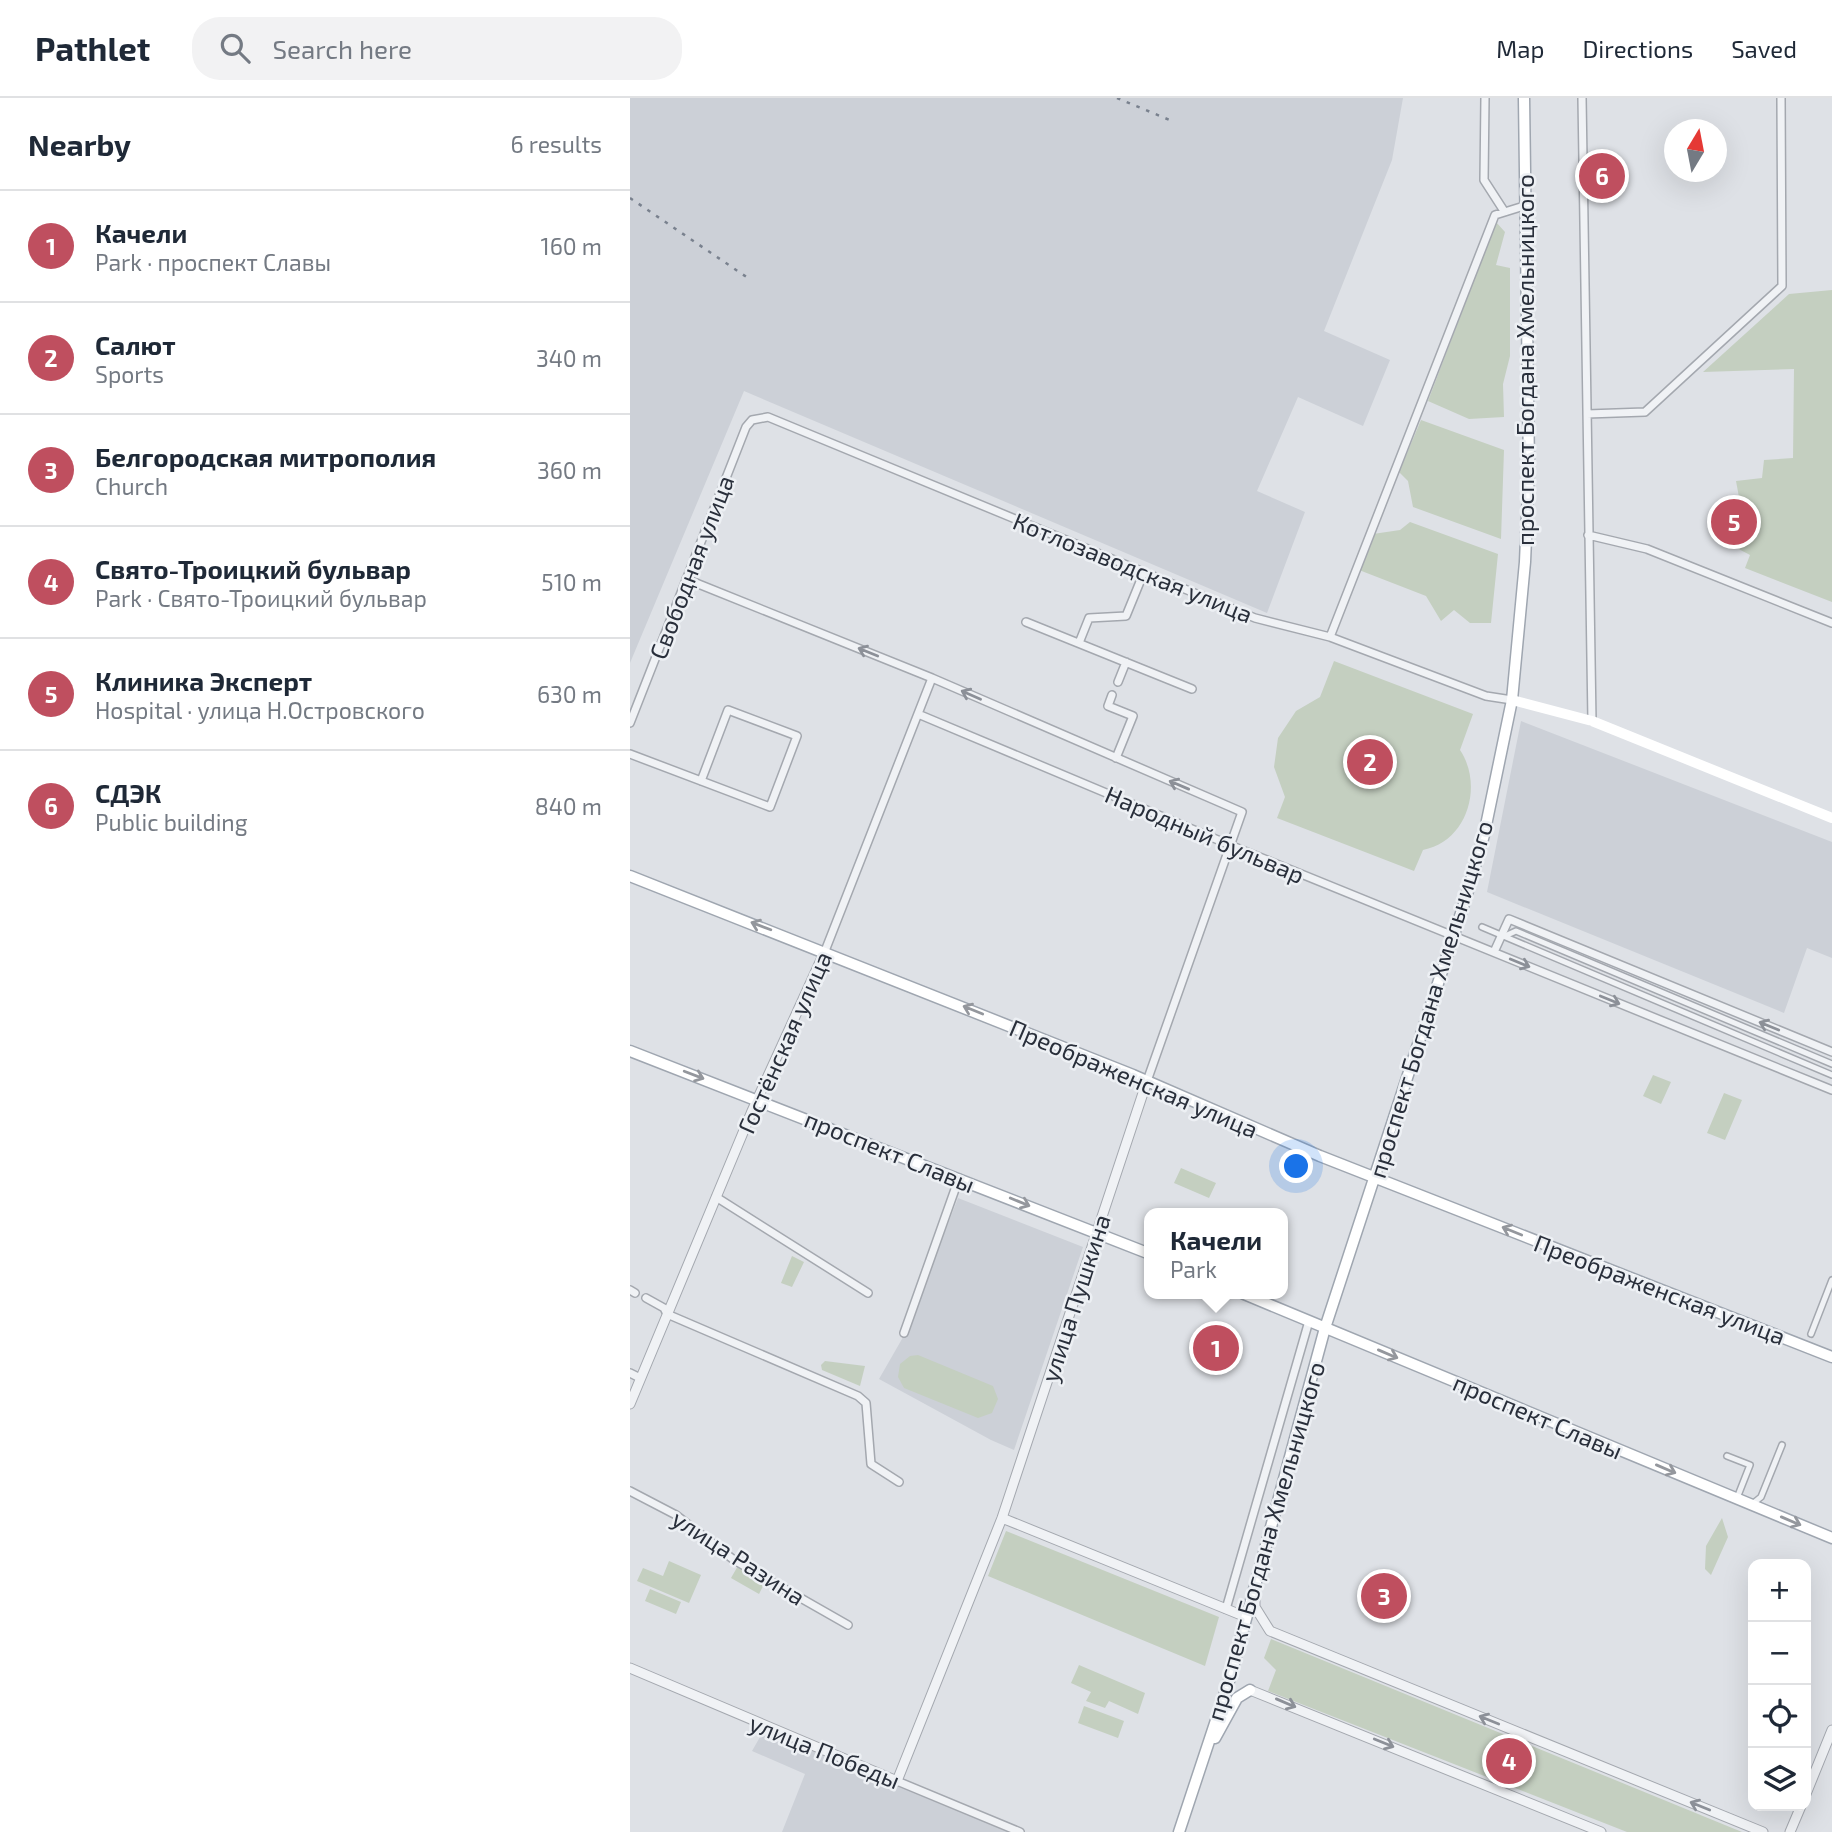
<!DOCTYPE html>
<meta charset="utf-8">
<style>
:root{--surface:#fff;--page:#f2f2f3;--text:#1f2937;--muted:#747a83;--line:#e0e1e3;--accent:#bf4f5f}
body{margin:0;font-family:"Exo 2",sans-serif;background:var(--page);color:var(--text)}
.controls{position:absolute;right:21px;bottom:21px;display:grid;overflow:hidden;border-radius:14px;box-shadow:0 7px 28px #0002}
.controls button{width:63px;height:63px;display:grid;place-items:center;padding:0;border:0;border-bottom:2px solid var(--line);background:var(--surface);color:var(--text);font:35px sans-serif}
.compass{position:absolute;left:1034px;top:21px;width:63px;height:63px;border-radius:50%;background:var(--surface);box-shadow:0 7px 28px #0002;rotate:10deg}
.you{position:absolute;left:667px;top:1069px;width:24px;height:24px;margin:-18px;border:5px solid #fff;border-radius:50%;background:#1a73e8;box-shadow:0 0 0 10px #1a73e833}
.badge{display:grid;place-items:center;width:46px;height:46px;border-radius:50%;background:var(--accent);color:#fff;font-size:23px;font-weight:700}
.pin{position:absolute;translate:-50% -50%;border:4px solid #fff;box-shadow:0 2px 7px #0006}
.popup{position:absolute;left:514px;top:1110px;width:144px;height:91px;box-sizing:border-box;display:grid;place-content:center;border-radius:14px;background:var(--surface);filter:drop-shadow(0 2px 5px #0005);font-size:23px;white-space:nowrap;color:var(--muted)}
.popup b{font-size:26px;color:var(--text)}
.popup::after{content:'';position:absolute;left:50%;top:100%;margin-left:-14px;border:14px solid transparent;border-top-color:var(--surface)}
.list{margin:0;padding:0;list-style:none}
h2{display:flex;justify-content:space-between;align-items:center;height:91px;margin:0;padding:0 28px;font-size:30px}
h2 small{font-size:23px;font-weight:400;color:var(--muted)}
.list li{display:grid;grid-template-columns:46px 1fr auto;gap:21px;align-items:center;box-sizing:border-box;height:112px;padding:0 28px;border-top:2px solid var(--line)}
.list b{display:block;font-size:26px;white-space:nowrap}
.list p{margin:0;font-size:23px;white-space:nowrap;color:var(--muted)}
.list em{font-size:23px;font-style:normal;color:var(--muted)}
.icon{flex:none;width:38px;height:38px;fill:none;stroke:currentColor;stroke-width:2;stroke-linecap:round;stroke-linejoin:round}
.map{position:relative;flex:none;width:1202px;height:1734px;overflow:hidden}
header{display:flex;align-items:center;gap:42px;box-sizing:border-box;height:98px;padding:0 35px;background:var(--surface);border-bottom:2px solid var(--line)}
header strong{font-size:33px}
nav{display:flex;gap:38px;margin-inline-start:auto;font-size:24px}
.search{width:490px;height:63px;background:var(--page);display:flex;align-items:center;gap:18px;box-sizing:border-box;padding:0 24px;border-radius:28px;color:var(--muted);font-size:26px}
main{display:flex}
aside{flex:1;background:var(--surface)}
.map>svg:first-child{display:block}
</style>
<header>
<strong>Pathlet</strong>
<div class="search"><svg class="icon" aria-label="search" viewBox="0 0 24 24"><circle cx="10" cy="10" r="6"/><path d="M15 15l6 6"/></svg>Search here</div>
<nav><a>Map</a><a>Directions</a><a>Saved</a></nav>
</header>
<main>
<aside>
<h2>Nearby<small>6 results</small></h2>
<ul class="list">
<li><span class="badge">1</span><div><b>Качели</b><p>Park · проспект Славы</p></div><em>160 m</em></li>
<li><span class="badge">2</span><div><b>Салют</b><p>Sports</p></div><em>340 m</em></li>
<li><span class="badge">3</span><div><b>Белгородская митрополия</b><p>Church</p></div><em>360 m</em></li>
<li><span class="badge">4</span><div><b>Свято-Троицкий бульвар</b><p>Park · Свято-Троицкий бульвар</p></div><em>510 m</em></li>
<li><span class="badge">5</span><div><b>Клиника Эксперт</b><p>Hospital · улица Н.Островского</p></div><em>630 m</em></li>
<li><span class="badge">6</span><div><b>СДЭК</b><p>Public building</p></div><em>840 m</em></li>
</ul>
</aside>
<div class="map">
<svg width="1202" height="1734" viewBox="0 0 1202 1734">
<rect width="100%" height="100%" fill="#dee1e6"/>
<path fill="#ccd0d7" d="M0,0H773L762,62L694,233L760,262L733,328L668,299L627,393L675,414L637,515L114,293L0,565Z
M891,623L1202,744V860L1177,850L1154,915L857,794Z
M328,1100L453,1149L384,1352L361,1342L249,1281L276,1234Z
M134,1632L219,1667L217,1673L242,1683L245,1678L380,1734H152L175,1676L122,1653Z"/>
<path fill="#c4cfc0" d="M866,124L875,134L866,167L880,170V258L873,286L874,319L839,321L798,303Z
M1202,192V504L1115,470L1120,457L1101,447L1114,426L1106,383L1132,380L1134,362L1163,360L1164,271L1073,274L1159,196Z
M791,322L874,352L871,441L783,409L778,383L769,374Z
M780,424L868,456L861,525H840L824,512L811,523L796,498L729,472L743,436L770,432Z
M704,563L843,616L830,652C854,688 837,744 793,752L784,773L647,720L655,699L644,669L648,640L666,613L690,599Z
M1023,977L1041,984L1031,1006L1013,998Z
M1094,995L1112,1002L1095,1042L1077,1035Z
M551,1070L586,1085L579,1100L544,1085Z
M162,1158L174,1164L162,1189L151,1185Z
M288,1257L363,1288L368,1301L362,1315L348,1320L274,1290L268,1279L270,1266L280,1258Z
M195,1263L235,1268L230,1288L192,1272L191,1267Z
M1092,1420L1098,1439L1081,1477L1075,1471L1076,1448Z
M376,1433L589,1519L575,1568L358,1478Z
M39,1463L71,1477L59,1505L7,1483L13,1470L33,1478Z
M109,1466L136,1482L129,1496L101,1480Z
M20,1491L51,1504L46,1516L15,1503Z
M641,1541L1112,1734H997L638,1593L646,1572L634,1560Z
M449,1567L515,1595L508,1616L479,1603L475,1610L456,1603L461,1594L441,1585Z
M454,1608L494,1623L488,1640L448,1625Z"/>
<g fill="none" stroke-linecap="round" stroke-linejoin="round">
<g stroke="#a4a8af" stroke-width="8">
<path id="pedestrian" d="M852,829L1202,977
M875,838L886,833L1202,966
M1181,1236L1202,1182
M1097,1358L1120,1367L1107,1400
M1121,1407L1131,1399L1152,1347"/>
</g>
<g stroke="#a4a8af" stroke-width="10">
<path id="minor" d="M855,0L854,82L874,113
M952,0L962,623
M957,316L1015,314L1152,188L1151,0
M958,437L1017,451L1202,525
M56,481L302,580L612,714L517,983
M396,524L562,591
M700,539L865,117L894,108
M449,545L459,520L496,518L514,474
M488,584L496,564
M482,597L478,608L503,618L486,660
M288,616L600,747L1202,992
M0,625L116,329L122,322L138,319L625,520L700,539L856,598L882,602
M0,656L140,709L167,638L98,612L71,683
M195,853L302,580
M864,854L879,821L1202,954
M86,1099L238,1195
M0,1192L5,1195
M16,1200L34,1210L37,1216L228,1298L236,1305L241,1366L269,1384
M274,1235L329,1080
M0,1275L10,1280
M0,1393L46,1417L104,1462L218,1527
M596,1511L679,1223
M267,1683L390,1734"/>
</g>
<g stroke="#a4a8af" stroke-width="11">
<path id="tertiary" d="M0,1306L122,1013L195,853
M372,1420L616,1519
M625,1497V1509L640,1533L1133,1734
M0,1570L267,1683L372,1420L517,983
M620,1592L971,1734
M1176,1696L1202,1632
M1160,1734L1171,1708"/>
</g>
<g stroke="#9fa6b0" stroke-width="13">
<path id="primary" d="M0,778L503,977L690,1058L1202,1259
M0,953L520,1156
M614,1196L1202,1440
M585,1640L607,1600L620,1592
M549,1734L600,1580L695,1230L835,803L854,737L882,602L895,464L899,370L894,0"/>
</g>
<use href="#pedestrian" stroke="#f0f2f5" stroke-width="5"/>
<use href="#minor" stroke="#f0f2f5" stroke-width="7"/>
<use href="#tertiary" stroke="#f0f2f5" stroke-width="9"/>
<path stroke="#fff" stroke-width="10" d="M882,602L962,623L1202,720"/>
<use href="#primary" stroke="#fff" stroke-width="10"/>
<path stroke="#79818e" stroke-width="2.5" stroke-dasharray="3.5 7" stroke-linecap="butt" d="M487,0L542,23
M0,100L118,180"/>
</g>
<defs><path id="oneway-shaft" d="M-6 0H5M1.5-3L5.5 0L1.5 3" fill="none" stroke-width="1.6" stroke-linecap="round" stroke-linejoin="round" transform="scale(1.75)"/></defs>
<g stroke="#8c9098">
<use href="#oneway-shaft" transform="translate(238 554) rotate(-158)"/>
<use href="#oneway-shaft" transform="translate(341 597) rotate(-156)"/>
<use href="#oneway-shaft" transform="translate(549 687) rotate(-157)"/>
<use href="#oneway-shaft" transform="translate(890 865) rotate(22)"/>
<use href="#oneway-shaft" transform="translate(980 902) rotate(22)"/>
<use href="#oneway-shaft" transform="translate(1139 928) rotate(-158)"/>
<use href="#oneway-shaft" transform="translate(656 1605) rotate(23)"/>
<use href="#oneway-shaft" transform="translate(859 1622) rotate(-158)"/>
<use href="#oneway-shaft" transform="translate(754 1645) rotate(22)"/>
<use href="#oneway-shaft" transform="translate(1070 1708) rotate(-158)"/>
</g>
<g stroke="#94979d">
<use href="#oneway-shaft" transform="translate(131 828) rotate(-159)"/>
<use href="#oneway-shaft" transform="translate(343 912) rotate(-158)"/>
<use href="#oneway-shaft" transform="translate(64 977) rotate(21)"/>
<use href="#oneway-shaft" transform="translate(390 1104) rotate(22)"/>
<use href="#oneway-shaft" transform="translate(882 1133) rotate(-158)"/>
<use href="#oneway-shaft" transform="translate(758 1256) rotate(23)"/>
<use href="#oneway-shaft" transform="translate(1036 1371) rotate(23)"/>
<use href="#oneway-shaft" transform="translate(1161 1423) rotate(23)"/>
</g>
<g text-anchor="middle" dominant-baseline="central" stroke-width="5" stroke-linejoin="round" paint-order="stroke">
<g font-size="24" fill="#292f3b" stroke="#edf0f4">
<text transform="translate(894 262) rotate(-90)">проспект Богдана Хмельницкого</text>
<text transform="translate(61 469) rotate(-69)">Свободная улица</text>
<text transform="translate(503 469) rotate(22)">Котлозаводская улица</text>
<text transform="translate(575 736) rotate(23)">Народный бульвар</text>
<text transform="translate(800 901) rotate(-73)">проспект Богдана Хмельницкого</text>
<text transform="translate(154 944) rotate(-66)">Гостёнская улица</text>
<text transform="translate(504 980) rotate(23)">Преображенская улица</text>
<text transform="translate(260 1053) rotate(22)">проспект Славы</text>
<text transform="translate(1030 1191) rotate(21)">Преображенская улица</text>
<text transform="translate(445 1200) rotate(-72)">улица Пушкина</text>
<text transform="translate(908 1318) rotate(23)">проспект Славы</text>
<text transform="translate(635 1443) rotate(-74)">проспект Богдана Хмельницкого</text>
<text transform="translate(109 1459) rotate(33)">улица Разина</text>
<text transform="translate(195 1653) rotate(22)">улица Победы</text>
</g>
</g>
</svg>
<div class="controls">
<button>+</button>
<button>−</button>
<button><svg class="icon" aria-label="locate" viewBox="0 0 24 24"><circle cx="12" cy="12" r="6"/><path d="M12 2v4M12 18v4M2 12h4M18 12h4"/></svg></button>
<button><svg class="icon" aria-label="layers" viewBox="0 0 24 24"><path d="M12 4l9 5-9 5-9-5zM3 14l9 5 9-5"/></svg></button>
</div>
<svg class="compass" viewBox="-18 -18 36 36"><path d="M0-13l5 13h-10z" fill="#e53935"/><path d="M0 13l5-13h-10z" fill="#747a83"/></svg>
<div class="you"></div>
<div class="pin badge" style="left:586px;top:1250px">1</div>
<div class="popup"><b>Качели</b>Park</div>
<div class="pin badge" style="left:740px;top:664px">2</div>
<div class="pin badge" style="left:754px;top:1498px">3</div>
<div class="pin badge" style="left:879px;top:1663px">4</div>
<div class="pin badge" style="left:1104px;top:424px">5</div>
<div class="pin badge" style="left:972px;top:78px">6</div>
</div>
</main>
